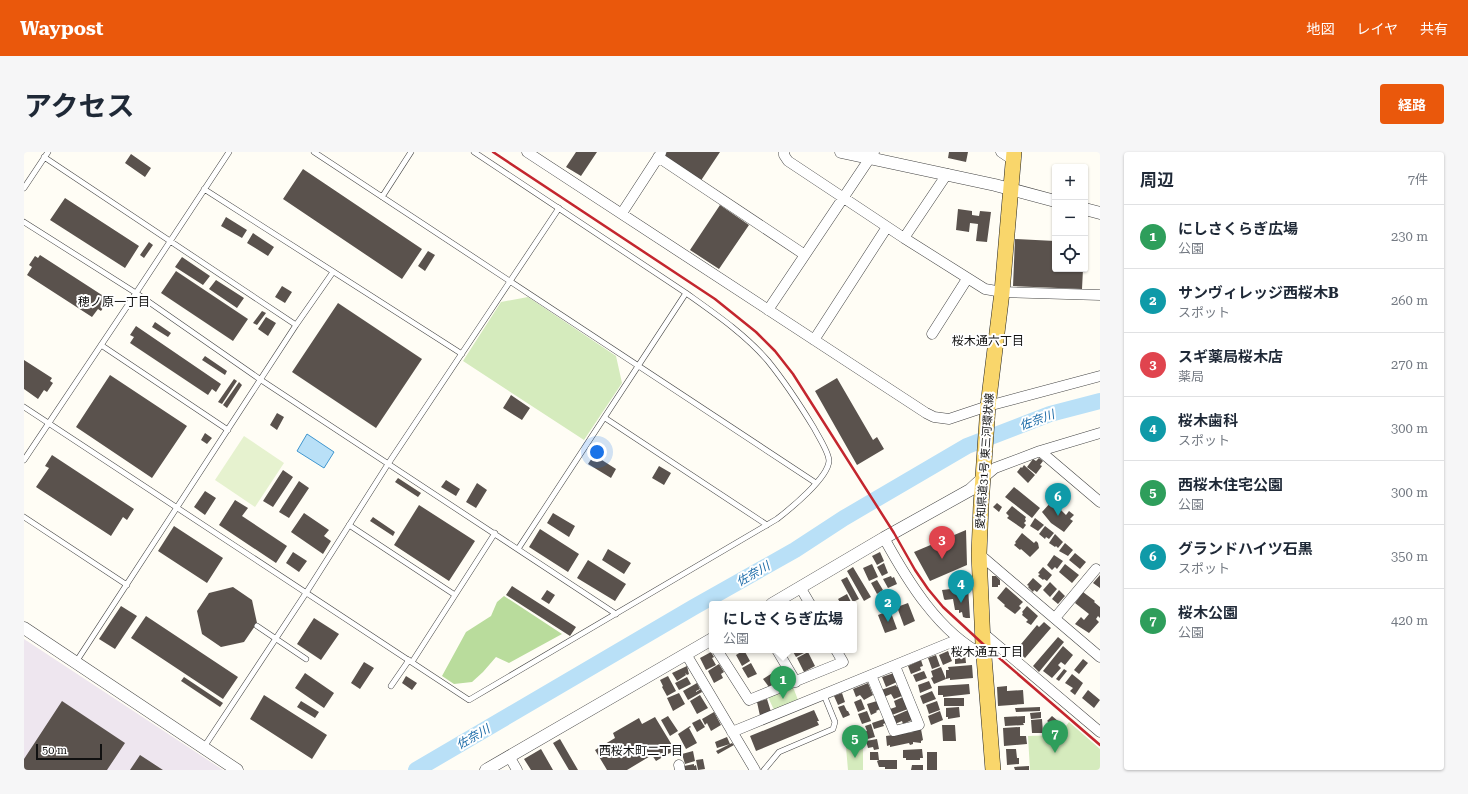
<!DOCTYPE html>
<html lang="ja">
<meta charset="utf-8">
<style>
:root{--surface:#fff;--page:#f6f6f7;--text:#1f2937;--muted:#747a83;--line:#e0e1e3;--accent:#ea580c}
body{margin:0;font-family:"Roboto Serif","Noto Sans JP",serif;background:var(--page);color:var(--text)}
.controls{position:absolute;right:12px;top:12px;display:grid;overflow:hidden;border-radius:4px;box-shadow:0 1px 3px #0004}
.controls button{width:36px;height:36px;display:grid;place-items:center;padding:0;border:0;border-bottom:1px solid var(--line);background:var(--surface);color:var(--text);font:20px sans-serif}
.scale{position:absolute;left:12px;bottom:10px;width:66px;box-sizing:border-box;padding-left:4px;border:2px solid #111;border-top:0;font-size:11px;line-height:14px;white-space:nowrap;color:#111;-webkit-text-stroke:3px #fff;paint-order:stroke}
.you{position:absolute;left:573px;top:300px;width:14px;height:14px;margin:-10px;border:3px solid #fff;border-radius:50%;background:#1a73e8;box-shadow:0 0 0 6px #1a73e833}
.badge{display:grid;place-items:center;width:26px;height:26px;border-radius:50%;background:var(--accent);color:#fff;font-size:13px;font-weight:700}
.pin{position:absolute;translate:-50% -33px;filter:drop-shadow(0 1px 2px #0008)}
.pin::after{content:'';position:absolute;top:21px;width:14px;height:12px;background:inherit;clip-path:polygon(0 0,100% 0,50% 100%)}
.popup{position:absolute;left:685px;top:449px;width:148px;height:52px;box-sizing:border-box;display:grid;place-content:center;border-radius:4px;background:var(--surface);filter:drop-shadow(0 1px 3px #0005);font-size:13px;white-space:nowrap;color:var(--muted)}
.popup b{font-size:15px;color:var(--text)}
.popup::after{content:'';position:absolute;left:50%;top:100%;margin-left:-8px;border:8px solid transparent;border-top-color:var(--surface)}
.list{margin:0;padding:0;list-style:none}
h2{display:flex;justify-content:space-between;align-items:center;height:52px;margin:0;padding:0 16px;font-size:17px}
h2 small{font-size:13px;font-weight:400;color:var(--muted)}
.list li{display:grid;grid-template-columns:26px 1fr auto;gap:12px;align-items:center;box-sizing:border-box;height:64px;padding:0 16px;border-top:1px solid var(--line)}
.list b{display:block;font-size:15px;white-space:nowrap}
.list p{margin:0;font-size:13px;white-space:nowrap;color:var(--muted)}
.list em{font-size:13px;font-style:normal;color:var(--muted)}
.icon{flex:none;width:22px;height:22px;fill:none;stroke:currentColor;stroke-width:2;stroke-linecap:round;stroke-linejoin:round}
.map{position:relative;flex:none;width:1076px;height:618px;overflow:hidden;border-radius:4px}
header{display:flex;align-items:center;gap:24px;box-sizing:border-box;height:56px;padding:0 20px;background:var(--accent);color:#fff}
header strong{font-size:19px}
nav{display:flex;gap:22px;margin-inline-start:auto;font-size:14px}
.intro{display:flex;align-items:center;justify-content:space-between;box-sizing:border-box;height:96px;padding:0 24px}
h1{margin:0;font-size:28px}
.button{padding:10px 18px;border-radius:4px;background:var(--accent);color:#fff;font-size:14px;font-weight:700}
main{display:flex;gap:24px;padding:0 24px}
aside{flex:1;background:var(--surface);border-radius:4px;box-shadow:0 1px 3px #0004}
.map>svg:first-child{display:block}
</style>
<header>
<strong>Waypost</strong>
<nav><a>地図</a><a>レイヤ</a><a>共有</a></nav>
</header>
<div class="intro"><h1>アクセス</h1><a class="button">経路</a></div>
<main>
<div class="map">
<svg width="1076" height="618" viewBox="0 0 1076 618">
<rect width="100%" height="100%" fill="#fffdf5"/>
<path fill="#eee6ef" d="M0,487L199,618H0Z"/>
<path fill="#d5ebbd" d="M504,145L592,204L598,231L560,288L439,209L477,150Z
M769,535L774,548L750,558L744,545Z
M1045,570L1076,597V618H1006L1004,584L1035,583Z
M839,592V618H824L822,595Z"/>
<path fill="#b9dc9c" d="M480,444L538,482L485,511L472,505L459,520L448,530L430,532L418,524L442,480L467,464L473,450Z"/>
<path fill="#e6f2cf" d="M220,284L260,311L231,355L191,328Z"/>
<path fill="#b9e0f7" stroke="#3f96cf" d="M283,282L310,300L300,316L273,299Z"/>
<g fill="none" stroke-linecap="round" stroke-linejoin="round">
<path stroke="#b9e0f7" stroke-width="16" d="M392,618L670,455L771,398L820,366L943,294L1026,262L1076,249"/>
</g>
<path fill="#5a524d" d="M552,0H573L557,24L542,15Z
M643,0H696L676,30L640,5Z
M925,0H944L942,10L924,6Z
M107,2L127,16L121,25L101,11Z
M279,17L398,97L378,127L259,47Z
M41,46L115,94L101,116L26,68Z
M696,53L725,73L695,117L666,98Z
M934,57L948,59V63L955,64L956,59L967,60L963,90L952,89L954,72L946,71L945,80L932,78Z
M202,65L223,78L218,86L197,74Z
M229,81L250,95L244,104L223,91Z
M991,87L1031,89V117H1059L1058,137L989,134Z
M125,90L129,93L120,106L116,103Z
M404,99L411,103L401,119L394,114Z
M16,103L81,145L79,148L83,150L77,159L74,157L68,165L3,123L8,115L5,113L11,104L14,106Z
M158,105L186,124L179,133L151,115Z
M152,119L224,167L209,189L137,141Z
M192,128L220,146L213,156L185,137Z
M258,134L268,140L261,151L251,145Z
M314,151L398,207L352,276L268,220Z
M238,159L242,161L233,173L229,171Z
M242,165L252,171L244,184L234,177Z
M131,170L147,181L144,185L128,175Z
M112,174L197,232L192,240L188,237L184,243L106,191L110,185L106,183Z
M181,204L203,219L201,223L178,208Z
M0,208L28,226L26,229L29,231L23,240L20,238L14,247L0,237Z
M86,223L163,274L128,326L52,275Z
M813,226L849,288L853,285L860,297L833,313L791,239Z
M210,227L213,229L198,252L194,250Z
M215,230L218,233L203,256L199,253Z
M487,243L506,256L498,268L479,256Z
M253,261L260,265L253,278L246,273Z
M181,281L188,286L183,292L177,288Z
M28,303L110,357L103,368L99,365L87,384L12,335L25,316L21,314Z
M570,303L592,317L587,326L564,312Z
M1015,306L1019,309L1016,313L1018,314L1012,322L1003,315L1009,307L1012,309Z
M1000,313L1011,323L1004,331L993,320L997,315L998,316Z
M635,314L647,321L640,333L628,326Z
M259,318L269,325L249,355L239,349Z
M374,326L397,341L394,345L371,330Z
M422,328L436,337L432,344L417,335Z
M275,329L285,336L265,366L255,360Z
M453,331L463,338L452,356L442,350Z
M990,335L1016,356L1008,366L981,345Z
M181,339L192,346L181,363L170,355Z
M211,348L224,356L218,364L263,394L252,411L195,373Z
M1028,349L1042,363L1045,359L1050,363L1046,367L1049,369L1040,380L1027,371L1018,360Z
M973,351L978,355L975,360L969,355Z
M395,353L451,389L425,429L370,393Z
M988,354L1002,365L1001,367L1002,369L1000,371L1002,373L999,377L983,366L985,364L982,361Z
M280,361L305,378L300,384L307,389L299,402L267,380Z
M529,361L551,374L545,385L523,371Z
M349,365L371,380L369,384L346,369Z
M1011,366L1020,373L1014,379L1006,374Z
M150,374L199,406L183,431L134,399Z
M1021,374L1030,381L1025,387L1022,385L1021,387L1015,382Z
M516,377L555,402L544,420L505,395Z
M942,378L943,413L906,429L890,400Z
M998,381L1010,391L1012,389L1014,391L1015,396L1006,405L997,397L996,398L990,393L992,391L991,390Z
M1031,382L1039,390L1034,396L1032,394L1031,395L1025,391Z
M1041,391L1049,398L1044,404L1035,399Z
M584,397L607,411L600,422L578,408Z
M269,400L283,409L275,420L262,411Z
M856,400L860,409L853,413L848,404Z
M1051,401L1062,410L1056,417L1045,408Z
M1030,403L1039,409L1033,417L1031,415L1028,418L1023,413Z
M564,408L602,432L591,449L553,426Z
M860,411L864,421L858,424L853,415Z
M848,412L854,425L845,429L839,416Z
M1041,412L1055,423L1048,431L1035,420Z
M829,415L847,445L840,449L823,419Z
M1019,415L1028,423L1023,429L1020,427L1019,428L1014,424L1016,422L1014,421Z
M1076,423V436L1069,431Z
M867,424L868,426L870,425L873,432L864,436L859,427Z
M968,424H972L976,428V433H974V435H968Z
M823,425L835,447L829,450L817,428Z
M1009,426L1018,434L1013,440L1010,438L1009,440L1004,435L1005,434L1003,433Z
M853,428L859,438L853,442L847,431Z
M1026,430L1033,437L1026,445L1019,438Z
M488,434L552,475L546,484L482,443Z
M209,435L228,448L233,471L220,490L197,495L178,482L173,459L185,441Z
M944,435L946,466H942L939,465L938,460L935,461V458H931L929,447L921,448L920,447L918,438Z
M982,435L999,450L995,454L997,456L991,462L980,454L981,453L973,446Z
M523,438L531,443L525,452L517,447Z
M1035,438L1041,444L1034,452L1028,447Z
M1059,440L1071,449L1070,450L1076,455V466L1074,464L1072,467L1075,470L1065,481L1051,472L1057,465L1060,468L1065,462L1051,451Z
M823,442L828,452H817L814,447Z
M884,451L891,469L880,474L873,455Z
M97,454L113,464L91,497L75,487Z
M1003,454L1014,464L1007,473L1002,470L1004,468L998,463L999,461L998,460Z
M866,458L873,477L861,481L854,463Z
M122,464L214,525L199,547L107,486Z
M290,466L315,482L297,508L273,492Z
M1020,470L1027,476L1001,506L992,498L1013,473L1015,475Z
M1034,485L1040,490L1015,520L1009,514Z
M1039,494L1049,503L1041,513L1037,510L1034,513L1037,516L1028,526L1019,519Z
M720,498L726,509L718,514L712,503Z
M768,498H782V500L772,505Z
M924,499L928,509L919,513L915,503Z
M687,500L690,505L688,506L692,513L682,518L676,506Z
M784,500L791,514L780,520L773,506Z
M941,502L942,511L931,512V503Z
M912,503L916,514L908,517L904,506Z
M1059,507L1064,511L1055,522L1050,518Z
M897,508L899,514L896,515L897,518L887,522L884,514Z
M340,510L350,516L336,537L327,531Z
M727,511L733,522L724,526L718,516Z
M695,512L700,520L697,522L699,526L690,531L684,519Z
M948,513L949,526L926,528V526L922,527V518H925L924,515Z
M663,514L665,522L663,523L661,521L662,523L653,529L648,521Z
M917,515L922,527L910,532L907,526L909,525L907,519Z
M1040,517L1043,519L1035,529L1032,527Z
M753,518L759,527L745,535L739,527Z
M900,519L903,526L892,530L889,523Z
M281,521L310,541L300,556L271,536Z
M870,521L873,530L862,535L858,525Z
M1048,522L1059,531L1051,543L1046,539L1049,536L1041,531Z
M382,524L393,531L388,538L378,531Z
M644,524L652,539L643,544L638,535L639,534L636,528Z
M160,525L199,551L196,555L157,529Z
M663,525L667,532L655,538L651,531Z
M905,529L908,536L896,541L894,533Z
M673,531L676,537L672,539V540L677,537L678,540L664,548L659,539Z
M844,531L849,543L840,548L836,543L832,545L829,537Z
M945,532L946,542L919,545V543H914V534Z
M872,533L873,535L875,534L878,544L870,547L867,542L860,545L857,538Z
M983,534V539L999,538L1000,552L974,554L973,535Z
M1064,538L1076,548L1070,556L1058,546Z
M908,539L912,547L899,552L896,544Z
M655,541L661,552L649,559L643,546Z
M818,541L821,550L814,553L810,544Z
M240,543L303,583L288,607L226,567Z
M676,543L684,556L673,562L666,549Z
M879,545L884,557L868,563L866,557L872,555L870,549Z
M920,546H940V554H920Z
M743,547L747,560L736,564L733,550Z
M837,547L841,557L834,560L830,550Z
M38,549L101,591L83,618H0V607Z
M277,549L295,560L291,566L273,555Z
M853,549L856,557L852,559L853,560L847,563L843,552Z
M913,549L916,558L905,562L902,553Z
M820,553L823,559H824L826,563L819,566L814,555Z
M935,555L936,565L924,567V565H922V556Z
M1016,555V559L992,560L991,556Z
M790,558L795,569H793L795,573L732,599L726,584Z
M884,558L888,568L879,572L878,569L871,572L868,565Z
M843,559L847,569L838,572L834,562Z
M916,559L919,568L907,573L904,564Z
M690,560L697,573L687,579L683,571L681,573L678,567Z
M1017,560V566L1007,567L1006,561Z
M644,564L654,579L646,584L637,568Z
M1001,564V571H999L1000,573L981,574L980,565Z
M1028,564L1040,574L1033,582L1028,578L1031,575L1023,569Z
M631,565L651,598L632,609L628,603L603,618H583L571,598L591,586L589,581L615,566L618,572Z
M676,567L681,575L673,580L668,571Z
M860,567L862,571L859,572L860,574L850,577L848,571Z
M1018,567L1019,581H1008L1007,568Z
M847,572L851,585L840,588L836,578L839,577L840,580L843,579L841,574Z
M918,573H931L932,589H919Z
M666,574L667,575L665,576L673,591L662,597L654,582Z
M996,575V584H1002L1003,592L980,594L979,576Z
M897,577L899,588L897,589V591L889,590V592L886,593L885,591L866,595V593L863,594L862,584L883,581L889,580V578Z
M703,585L706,592L693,596L691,590Z
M536,587L554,618H545L529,591Z
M853,587L855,597L850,598L849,595L844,596L842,589Z
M708,591L710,593L694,602L692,599Z
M517,597L529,618H507L500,607Z
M898,597L899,606H896V608H882V606H879V598Z
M982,597H992L993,606H995V612L983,613Z
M669,599L671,609L661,612L658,602Z
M846,600H854L855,608H846Z
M903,600H913V618H903Z
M116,603L139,618H106Z
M679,607L681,617L674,618L672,608Z
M855,608H873V617H861V615H855L853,609Z
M670,612V614L672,613L673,618H661L660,614Z
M888,613H899V618H887Z
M1005,614V618H991L990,615Z"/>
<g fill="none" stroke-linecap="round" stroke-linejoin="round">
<g stroke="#444" stroke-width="6">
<path id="service" d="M290,0L792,331
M20,5L272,173
M0,36L24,0
M180,37L438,202
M358,45L387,0
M0,70L112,141L237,228L592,462
M77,193L204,278
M0,255L445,548L753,367C766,357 804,326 805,309C805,300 794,284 790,276C776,253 761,230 744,209C721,182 690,161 662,141L450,0
M581,266L743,373
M0,308L112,141L205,0
M0,365L103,433
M325,373L431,443
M494,397L662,141
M233,474L282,507
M52,510L272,173L309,120
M388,510L471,381
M367,534L385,508
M180,595L282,441L364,312L535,56
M740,618L755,600L809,577L811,570L800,543"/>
</g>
<g stroke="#444" stroke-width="11">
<path id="minor" d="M503,0L902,261L910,265L925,267L964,254L1076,224
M760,0V3L764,9L880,86L961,137L978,140L1076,143
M977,0L989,8
M634,5L781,103
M598,61L637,1
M880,86L923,22
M744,158L850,0
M908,182L943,127
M790,188L863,75
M1016,299L1076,350
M958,327L971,316L1016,299L1076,281
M860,386C883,428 915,481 960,503
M955,402L1076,505
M776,435L786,452
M1031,466L1072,417
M959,481L1076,580
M693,498L725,548L819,510L812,498
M753,498L772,530
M662,502L731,618
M847,523L870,579L895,573L871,514
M708,580L935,487
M485,604L493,618
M655,613L656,618"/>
</g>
<g stroke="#444" stroke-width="13">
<path id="tertiary" d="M817,0L971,33L1031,49
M1061,57L1076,61
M748,452L860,386L946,338L958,327
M0,476L213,618
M462,618L688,487"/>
</g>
<g stroke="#222" stroke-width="16">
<path id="primary" d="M969,618L959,492L955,402L957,353L964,254L978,140L990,0"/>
</g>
<use href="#service" stroke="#fff" stroke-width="5"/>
<use href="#minor" stroke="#fff" stroke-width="10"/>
<use href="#tertiary" stroke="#fff" stroke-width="12"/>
<use href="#primary" stroke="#f9d66b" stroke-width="15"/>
<path stroke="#c4262e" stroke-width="2.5" d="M469,0L691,147L732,180L751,199L769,222L870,381L891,418L904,437L919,455L959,492L1076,593"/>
</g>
<g text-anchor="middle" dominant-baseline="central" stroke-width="4" stroke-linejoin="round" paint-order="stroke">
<g font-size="11" fill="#111" stroke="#fff">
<text transform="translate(961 309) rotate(-86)">愛知県道31号 東三河環状線</text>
</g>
<g font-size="12" fill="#111" stroke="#fff">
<text x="90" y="150">穂ノ原一丁目</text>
<text x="964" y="189">桜木通六丁目</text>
<text x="963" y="500">桜木通五丁目</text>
<text x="617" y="599">西桜木町二丁目</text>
</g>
<g font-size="12" font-style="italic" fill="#1768a6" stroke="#fff">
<text transform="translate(1013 268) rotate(-20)">佐奈川</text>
<text transform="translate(729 422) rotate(-30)">佐奈川</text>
<text transform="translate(449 585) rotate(-30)">佐奈川</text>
</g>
</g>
</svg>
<div class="controls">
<button>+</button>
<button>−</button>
<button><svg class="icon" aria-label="locate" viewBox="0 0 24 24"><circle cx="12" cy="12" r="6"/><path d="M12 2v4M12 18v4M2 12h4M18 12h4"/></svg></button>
</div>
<div class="scale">50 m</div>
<div class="you"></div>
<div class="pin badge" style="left:759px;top:547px;background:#2e9e5b">1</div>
<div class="popup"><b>にしさくらぎ広場</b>公園</div>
<div class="pin badge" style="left:864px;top:470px;background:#0f9aa8">2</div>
<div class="pin badge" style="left:918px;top:407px;background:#e0444e">3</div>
<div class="pin badge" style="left:937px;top:451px;background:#0f9aa8">4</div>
<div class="pin badge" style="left:831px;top:606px;background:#2e9e5b">5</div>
<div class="pin badge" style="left:1034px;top:364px;background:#0f9aa8">6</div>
<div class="pin badge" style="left:1031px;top:601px;background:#2e9e5b">7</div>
</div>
<aside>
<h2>周辺<small>7件</small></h2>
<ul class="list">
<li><span class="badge" style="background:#2e9e5b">1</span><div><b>にしさくらぎ広場</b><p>公園</p></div><em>230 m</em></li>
<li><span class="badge" style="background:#0f9aa8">2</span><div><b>サンヴィレッジ西桜木B</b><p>スポット</p></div><em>260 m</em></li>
<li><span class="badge" style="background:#e0444e">3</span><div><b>スギ薬局桜木店</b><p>薬局</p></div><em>270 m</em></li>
<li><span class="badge" style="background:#0f9aa8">4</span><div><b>桜木歯科</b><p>スポット</p></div><em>300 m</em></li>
<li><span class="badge" style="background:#2e9e5b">5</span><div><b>西桜木住宅公園</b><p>公園</p></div><em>300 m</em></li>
<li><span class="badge" style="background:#0f9aa8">6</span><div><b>グランドハイツ石黒</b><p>スポット</p></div><em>350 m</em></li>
<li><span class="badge" style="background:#2e9e5b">7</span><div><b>桜木公園</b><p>公園</p></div><em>420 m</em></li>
</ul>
</aside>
</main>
